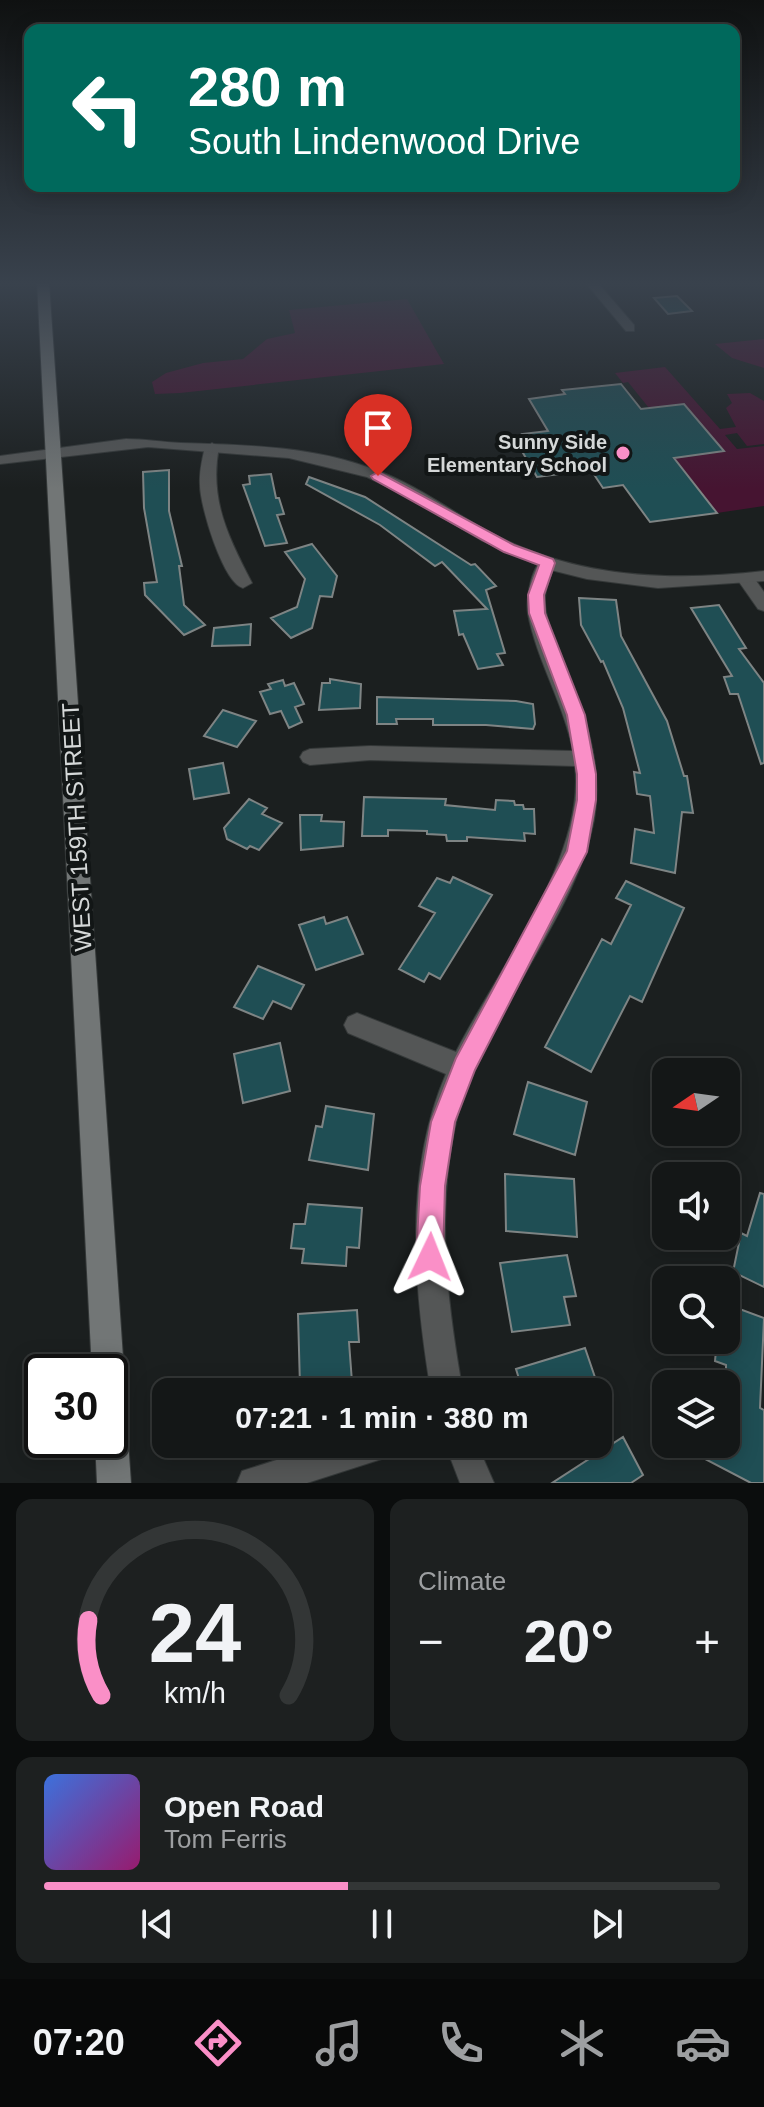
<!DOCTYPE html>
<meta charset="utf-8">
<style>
:root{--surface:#141717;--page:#1d2020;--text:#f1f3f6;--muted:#9d9fa1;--line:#333636;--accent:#fa8fc7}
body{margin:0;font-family:Arial,sans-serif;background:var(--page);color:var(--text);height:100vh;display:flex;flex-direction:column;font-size:30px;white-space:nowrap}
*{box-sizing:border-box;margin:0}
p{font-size:26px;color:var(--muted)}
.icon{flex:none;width:44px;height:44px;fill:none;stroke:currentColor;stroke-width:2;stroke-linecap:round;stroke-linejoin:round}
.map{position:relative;height:1483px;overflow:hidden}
.sheet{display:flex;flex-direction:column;gap:16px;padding:16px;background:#0b0d0d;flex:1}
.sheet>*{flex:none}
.guide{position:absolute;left:24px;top:24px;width:716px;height:168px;border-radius:16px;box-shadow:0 4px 20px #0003,0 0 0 2px var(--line);background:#00695c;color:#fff;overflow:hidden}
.needle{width:52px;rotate:257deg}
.buttons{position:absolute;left:652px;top:1058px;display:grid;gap:16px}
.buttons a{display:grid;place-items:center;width:88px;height:88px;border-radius:16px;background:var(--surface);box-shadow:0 4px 20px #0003,0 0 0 2px var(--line);font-size:40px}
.speed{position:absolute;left:24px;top:1354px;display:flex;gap:16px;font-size:40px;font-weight:700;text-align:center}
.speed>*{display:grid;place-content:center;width:104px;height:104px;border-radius:50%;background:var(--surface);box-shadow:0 4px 20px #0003,0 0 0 2px var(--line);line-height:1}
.speed .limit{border:4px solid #111;border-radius:12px;background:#fff;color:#111}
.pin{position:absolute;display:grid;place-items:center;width:68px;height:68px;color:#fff;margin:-82px -34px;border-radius:50% 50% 50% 0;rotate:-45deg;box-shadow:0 0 8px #0007}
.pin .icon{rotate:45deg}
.me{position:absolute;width:88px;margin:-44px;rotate:2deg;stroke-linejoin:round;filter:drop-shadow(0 0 6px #0008)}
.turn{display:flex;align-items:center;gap:28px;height:168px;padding:0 32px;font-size:36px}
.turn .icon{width:104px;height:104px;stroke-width:2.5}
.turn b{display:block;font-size:56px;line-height:68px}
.big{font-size:60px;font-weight:600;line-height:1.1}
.sheet .card{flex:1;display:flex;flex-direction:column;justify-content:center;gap:12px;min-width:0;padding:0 28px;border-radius:16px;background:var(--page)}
.sheet .dial{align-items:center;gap:0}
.dial svg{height:208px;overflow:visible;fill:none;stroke:var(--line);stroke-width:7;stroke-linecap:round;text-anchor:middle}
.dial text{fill:var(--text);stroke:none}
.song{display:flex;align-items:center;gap:24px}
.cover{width:96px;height:96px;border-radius:12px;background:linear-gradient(135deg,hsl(220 70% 55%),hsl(320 70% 35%))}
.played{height:8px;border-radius:4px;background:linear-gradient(90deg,var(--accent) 45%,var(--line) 45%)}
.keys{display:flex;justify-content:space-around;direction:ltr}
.heat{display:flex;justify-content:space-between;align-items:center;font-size:44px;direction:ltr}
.sheet .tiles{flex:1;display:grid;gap:16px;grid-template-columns:1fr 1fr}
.card:last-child{grid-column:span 2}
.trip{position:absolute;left:152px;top:1378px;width:460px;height:80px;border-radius:16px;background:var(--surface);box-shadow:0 4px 20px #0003,0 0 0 2px var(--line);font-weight:600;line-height:80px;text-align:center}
.dock{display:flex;height:128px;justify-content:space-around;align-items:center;background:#080909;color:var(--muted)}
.dock .icon{width:56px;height:56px}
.dock .selected{color:var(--accent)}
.dock b{font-size:36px;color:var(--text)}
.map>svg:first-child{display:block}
.green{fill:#461431}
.building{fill:#1f4e54;stroke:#7e8484;stroke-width:2}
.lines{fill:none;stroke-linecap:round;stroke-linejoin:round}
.minor-casing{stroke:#353939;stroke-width:2}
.tertiary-casing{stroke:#353939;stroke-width:2}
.secondary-casing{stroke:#353939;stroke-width:2}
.minor{fill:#545656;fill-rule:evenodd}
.tertiary{fill:#545656;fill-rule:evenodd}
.secondary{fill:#727676;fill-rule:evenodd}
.route{fill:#fa8fc7;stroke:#a25d81;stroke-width:2}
.poi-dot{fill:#fa8fc7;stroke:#121616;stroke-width:3}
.labels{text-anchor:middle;stroke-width:8;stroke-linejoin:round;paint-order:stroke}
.far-poi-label{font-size:20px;font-weight:bold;fill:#d5d8d8;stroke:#121616;text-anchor:end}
.street-label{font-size:24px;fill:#d5d8d8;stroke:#121616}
</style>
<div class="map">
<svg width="764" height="1483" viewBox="0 0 764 1483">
<rect width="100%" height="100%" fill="#1b1f1f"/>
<path class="green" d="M407,299L444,364L180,393L155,394L152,382L166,373L203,363L243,359L267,339L295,333L289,310Z
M764,339V368L732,358L715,344Z
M665,367L720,429L736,427L726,408L732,403L727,394L750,393L764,401V444L747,446L737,433L725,435L737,449L764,446V506L717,513L674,458L723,450L684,404L649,408L628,382L623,383L615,373Z"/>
<path class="building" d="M677,296L692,311L668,314L654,298Z
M621,384L641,409L684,404L724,451L674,458L717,513L650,522L623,485L603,488L591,470L537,477L516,441L525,440L522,434L548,431L529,399L565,394L562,390Z
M169,470V511L182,566H179L184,605L205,625L184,635L145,595L144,583L157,582L144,508L143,472Z
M271,474L276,498H279L284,514L277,515L287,543L265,546L243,485L250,484L249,476Z
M309,477L365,497L471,565L475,564L496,586L486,590L505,653L497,654L503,665L478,669L463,634L459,635L454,611L487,609L442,562L435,566L380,525L306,484Z
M312,544L337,576L332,597L320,596L312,628L291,638L271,618L297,607L305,579L285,552Z
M579,598L616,600L621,636L667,721L684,776H687L693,813L682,812L675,873L631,863L635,829L654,833L650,796L637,794L634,772L640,773L623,708L603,661L601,662L581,625Z
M719,605L746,648L739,649L764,683V763L761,764L738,694H730L724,677L732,676L691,608Z
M251,624L250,645L212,646L214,628Z
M330,679L361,684L360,708L319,710L322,683H330Z
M283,680L285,686L294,683L304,704L295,707L302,722L289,728L281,711L270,714L260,692L271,689L268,684Z
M377,697L516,701L533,704L535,724L533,729L486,725H433V719H396L397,724H377Z
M223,710L256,721L237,747L204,736Z
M223,763L229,793L194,799L189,769Z
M364,797L446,799L445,805L495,810L496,800L514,801L515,805H523L524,809H534L535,834L524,833L525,841L467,837V841H447L446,835L427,834V831L388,830V836H362Z
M249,799L267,808L262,814L282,823L259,850L250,846L247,849L227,839L224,828Z
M300,815H322L321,821L344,822L343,846L301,850Z
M453,877L492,895L440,979L429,973L424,982L399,969L435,913L419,906L437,878L450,883Z
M626,881L684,908L642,1002L630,996L591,1072L545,1047L602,939L611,944L631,905L616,898Z
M324,917L326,924L347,917L363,954L316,970L299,925Z
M258,966L304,985L291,1009L273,1001L263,1019L234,1007Z
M280,1043L290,1091L243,1103L234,1054Z
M528,1082L587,1102L575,1155L514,1134Z
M326,1106L374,1114L368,1170L309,1160L316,1126L322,1127Z
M505,1174L574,1179L577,1237L506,1231Z
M760,1193L764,1194V1287L733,1272L741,1233L747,1236Z
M308,1204L362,1208L359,1248L347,1247L346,1266L302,1263L304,1249L291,1248L294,1224H305Z
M567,1255L576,1296L564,1297L570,1325L512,1332L500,1263Z
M726,1304L764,1318L760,1408L764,1410V1483H751L705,1459L708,1444H726V1365L715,1361L717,1340H726Z
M357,1310L359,1342H349L352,1382L300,1386L298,1314Z
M585,1348L600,1392H523L516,1369Z
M623,1437L643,1475L631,1483H552Z"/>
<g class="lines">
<defs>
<path id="minor" d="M585,282H597L634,325V331H626Z
M212,443L219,447C209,499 228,537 252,583L243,588C223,583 200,506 200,485C199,472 202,460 205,447Z
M547,558L555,563C552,574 545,586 545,598C544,619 556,642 563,661C584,712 604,764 594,820C582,884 540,944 510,1001C492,1034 471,1069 461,1103C434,1196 446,1298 463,1392H431C414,1289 403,1173 446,1074L348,1033L344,1025L348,1017L357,1013L456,1052C496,972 586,857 575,766L370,760L310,765L303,762L300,757L303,752L310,749L370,746L573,751C564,704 537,661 528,614C526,599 531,562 547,558Z
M746,574L752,575L764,592V611L758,609L737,579Z
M326,1444H395L391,1456L307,1483H237L242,1471Z
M445,1444H477L494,1483H460Z"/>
<path id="tertiary" d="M126,439C145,439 162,442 181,443C246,445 311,446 373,469C416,484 452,512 491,533C576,578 670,582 764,571V581L658,588L587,579L547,569L481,540L401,493L367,477L289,458L148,447L0,464V456Z"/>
<path id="secondary" d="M37,282H49L124,1372L119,1383L110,1387V1372H92Z
M110,1396L121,1401L126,1412L131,1483H97L95,1440H110Z"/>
</defs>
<use href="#minor" class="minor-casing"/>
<use href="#tertiary" class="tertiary-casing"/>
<use href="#secondary" class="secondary-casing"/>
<use href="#minor" class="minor"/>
<use href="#tertiary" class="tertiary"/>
<use href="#secondary" class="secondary"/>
</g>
<linearGradient id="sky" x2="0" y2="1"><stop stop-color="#0f1111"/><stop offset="0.58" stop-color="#39424d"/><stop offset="1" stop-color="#39424d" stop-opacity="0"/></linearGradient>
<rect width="764" height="489" fill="url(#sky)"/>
<path class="route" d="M378,472L514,545L553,559L555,563L544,595L545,613L585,715L596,774V800L587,852L475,1070L455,1122L445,1186L443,1257L439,1267L430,1271L420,1267L416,1257L420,1186L431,1122L456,1058L567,851L577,800V774L567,715L529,613L528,595L539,565L504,552L373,479L371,476Z"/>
<circle class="poi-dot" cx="623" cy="453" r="8"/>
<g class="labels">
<g class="far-poi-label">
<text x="607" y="449">Sunny Side<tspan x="607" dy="23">Elementary School</tspan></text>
</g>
<g class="street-label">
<text transform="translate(77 827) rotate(-93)" y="8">WEST 159TH STREET</text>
</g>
</g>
</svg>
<div class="buttons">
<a><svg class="needle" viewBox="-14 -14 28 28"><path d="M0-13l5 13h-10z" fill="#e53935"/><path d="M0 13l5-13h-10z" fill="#9d9fa1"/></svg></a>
<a><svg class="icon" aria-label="sound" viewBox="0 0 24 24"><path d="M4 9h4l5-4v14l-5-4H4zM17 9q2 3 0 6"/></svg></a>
<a><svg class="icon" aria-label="search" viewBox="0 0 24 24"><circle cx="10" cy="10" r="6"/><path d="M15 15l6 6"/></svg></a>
<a><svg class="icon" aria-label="layers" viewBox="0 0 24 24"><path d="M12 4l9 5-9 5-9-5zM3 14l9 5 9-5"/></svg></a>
</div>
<div class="speed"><div class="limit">30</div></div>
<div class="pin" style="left:378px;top:476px;background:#d93025"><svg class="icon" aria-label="arrive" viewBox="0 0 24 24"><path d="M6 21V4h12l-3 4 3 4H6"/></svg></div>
<svg class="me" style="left:430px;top:1257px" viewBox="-20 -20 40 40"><path d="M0-17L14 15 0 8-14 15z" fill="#fa8fc7" stroke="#fff" stroke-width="4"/></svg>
<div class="trip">07:21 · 1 min · 380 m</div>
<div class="guide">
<div class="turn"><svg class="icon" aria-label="left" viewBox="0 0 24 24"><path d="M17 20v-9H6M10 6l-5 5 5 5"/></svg><div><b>280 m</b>South Lindenwood Drive</div></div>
</div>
</div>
<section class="sheet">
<div class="tiles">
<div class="card dial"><svg viewBox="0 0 100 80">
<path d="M14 69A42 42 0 1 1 86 69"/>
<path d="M14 69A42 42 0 0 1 9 40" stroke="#fa8fc7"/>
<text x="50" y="56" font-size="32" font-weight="700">24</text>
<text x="50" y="72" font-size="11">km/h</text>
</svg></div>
<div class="card"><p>Climate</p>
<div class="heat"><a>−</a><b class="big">20°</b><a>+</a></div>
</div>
<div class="card">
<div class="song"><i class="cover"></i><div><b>Open Road</b><p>Tom Ferris</p></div></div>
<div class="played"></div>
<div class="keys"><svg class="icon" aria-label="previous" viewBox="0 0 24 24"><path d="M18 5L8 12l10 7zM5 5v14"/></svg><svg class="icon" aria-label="pause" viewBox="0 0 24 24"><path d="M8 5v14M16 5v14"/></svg><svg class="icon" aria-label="next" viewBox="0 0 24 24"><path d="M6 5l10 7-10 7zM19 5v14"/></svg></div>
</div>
</div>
</section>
<nav class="dock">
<b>07:20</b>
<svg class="icon selected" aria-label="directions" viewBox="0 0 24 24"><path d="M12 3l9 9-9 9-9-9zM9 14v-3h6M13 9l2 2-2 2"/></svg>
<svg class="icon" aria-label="music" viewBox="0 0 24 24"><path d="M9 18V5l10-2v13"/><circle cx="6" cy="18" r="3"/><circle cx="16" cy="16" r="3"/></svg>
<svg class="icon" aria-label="phone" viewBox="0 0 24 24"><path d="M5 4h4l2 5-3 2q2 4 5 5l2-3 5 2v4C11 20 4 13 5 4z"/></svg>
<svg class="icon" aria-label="climate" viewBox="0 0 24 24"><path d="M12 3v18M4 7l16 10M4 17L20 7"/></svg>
<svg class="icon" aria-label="car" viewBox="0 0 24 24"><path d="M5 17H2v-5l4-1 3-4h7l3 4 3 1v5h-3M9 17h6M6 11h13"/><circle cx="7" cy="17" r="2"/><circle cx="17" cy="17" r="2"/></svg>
</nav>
